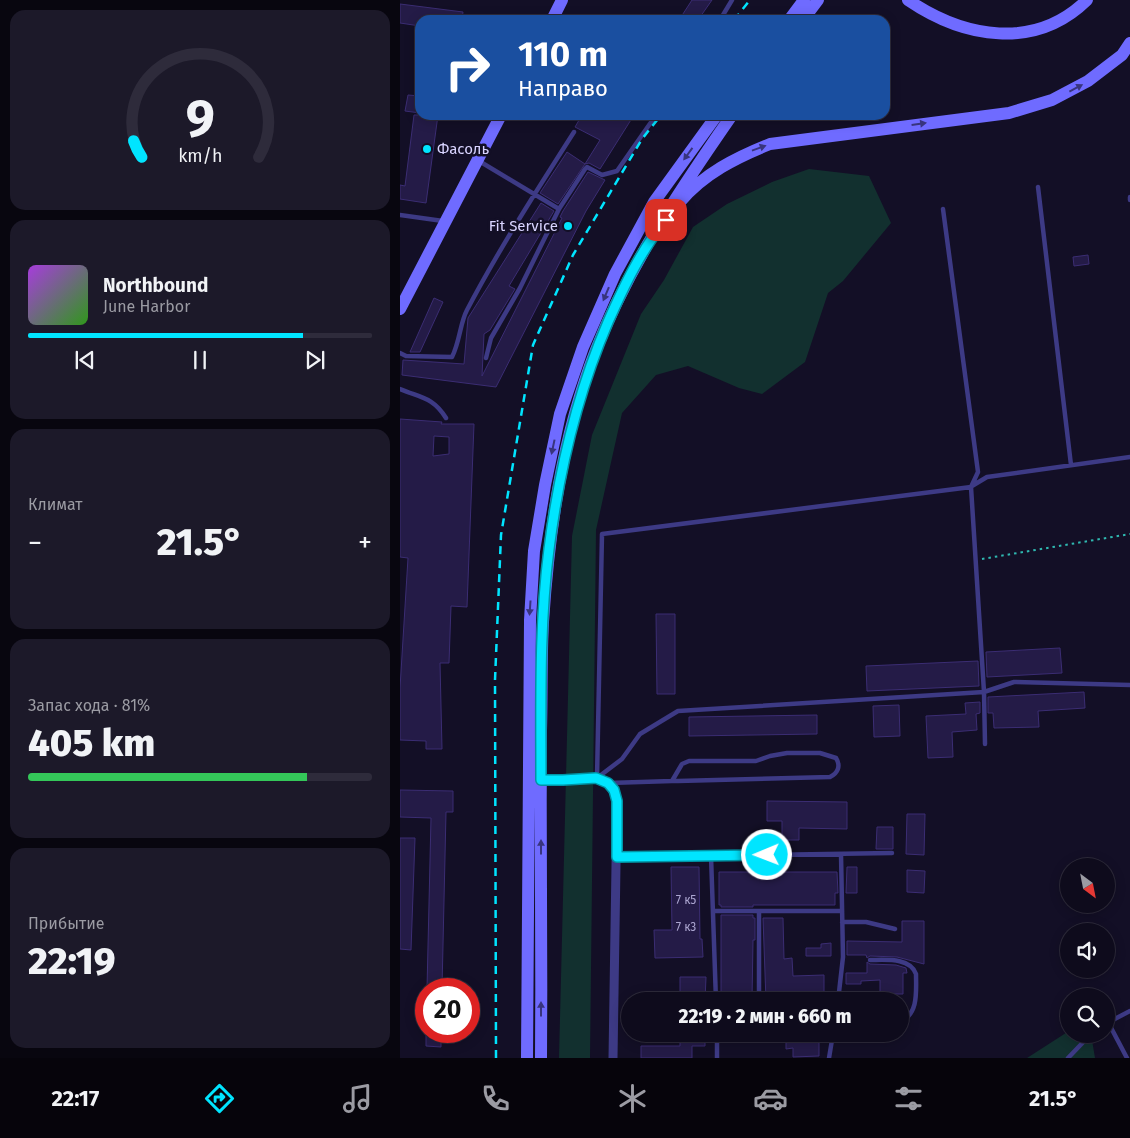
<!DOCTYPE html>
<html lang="ru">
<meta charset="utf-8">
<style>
:root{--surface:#0e0b1c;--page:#1c1929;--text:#f1f3f6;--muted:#9b9ba3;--line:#2e2b3b;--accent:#00e5ff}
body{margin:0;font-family:"Fira Sans",sans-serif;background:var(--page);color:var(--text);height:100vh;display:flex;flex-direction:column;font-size:19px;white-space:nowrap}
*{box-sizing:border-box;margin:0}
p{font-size:16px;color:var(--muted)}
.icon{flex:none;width:28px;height:28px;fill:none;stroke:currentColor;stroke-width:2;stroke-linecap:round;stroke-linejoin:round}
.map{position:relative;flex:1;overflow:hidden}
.sheet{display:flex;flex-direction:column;gap:10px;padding:10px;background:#08060f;width:400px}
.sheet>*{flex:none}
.hud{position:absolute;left:15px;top:15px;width:475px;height:105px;border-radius:15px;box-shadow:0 2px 12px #0003,0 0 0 1px var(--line);background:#1a4fa0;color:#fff;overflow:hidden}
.needle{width:32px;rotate:148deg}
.tools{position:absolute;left:660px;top:858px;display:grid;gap:10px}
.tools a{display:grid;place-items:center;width:55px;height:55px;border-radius:50%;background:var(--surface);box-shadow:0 2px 12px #0003,0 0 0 1px var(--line);font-size:25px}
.speed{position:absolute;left:15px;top:978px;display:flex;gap:10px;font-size:25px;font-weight:700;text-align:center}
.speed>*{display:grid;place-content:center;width:65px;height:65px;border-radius:50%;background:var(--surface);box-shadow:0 2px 12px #0003,0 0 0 1px var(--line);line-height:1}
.speed .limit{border:8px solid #d22;background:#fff;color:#111}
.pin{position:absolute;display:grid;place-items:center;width:42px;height:42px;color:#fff;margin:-21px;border-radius:10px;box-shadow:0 2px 8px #0006}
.me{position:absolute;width:55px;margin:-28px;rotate:269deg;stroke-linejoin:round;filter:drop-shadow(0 0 4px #0008)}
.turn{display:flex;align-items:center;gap:18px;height:105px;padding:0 20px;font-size:22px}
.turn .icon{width:65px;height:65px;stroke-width:2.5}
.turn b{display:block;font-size:35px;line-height:42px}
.big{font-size:38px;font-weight:800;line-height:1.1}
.sheet .tile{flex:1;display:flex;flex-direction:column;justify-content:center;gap:8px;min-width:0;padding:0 18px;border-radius:15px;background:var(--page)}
.sheet .dial{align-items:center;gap:0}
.dial svg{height:130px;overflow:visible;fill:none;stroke:var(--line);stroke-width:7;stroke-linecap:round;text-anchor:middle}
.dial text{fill:var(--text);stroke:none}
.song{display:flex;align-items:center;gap:15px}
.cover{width:60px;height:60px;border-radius:8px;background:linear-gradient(135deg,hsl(280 70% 55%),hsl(110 70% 35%))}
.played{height:5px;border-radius:2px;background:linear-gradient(90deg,var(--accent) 80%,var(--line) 80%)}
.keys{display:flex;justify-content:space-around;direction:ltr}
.heat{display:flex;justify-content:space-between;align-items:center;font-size:28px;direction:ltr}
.charge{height:8px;border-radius:4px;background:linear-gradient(90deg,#34c759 81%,var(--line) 0)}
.trip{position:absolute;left:221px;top:992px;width:288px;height:50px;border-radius:25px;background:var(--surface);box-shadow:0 2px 12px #0003,0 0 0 1px var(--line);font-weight:800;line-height:50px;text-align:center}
.tabs{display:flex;height:80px;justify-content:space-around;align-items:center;background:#06040b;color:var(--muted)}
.tabs .icon{width:35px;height:35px}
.tabs .on{color:var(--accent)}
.tabs b{font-size:22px;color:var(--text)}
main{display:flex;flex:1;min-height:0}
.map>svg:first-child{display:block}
.green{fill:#12302f}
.building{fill:#241b47;stroke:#3b2d73;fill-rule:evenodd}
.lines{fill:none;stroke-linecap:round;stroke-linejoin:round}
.path{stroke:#2fb8b0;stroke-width:2;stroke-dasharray:2.5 4;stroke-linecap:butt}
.lane{stroke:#3d3a85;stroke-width:4.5}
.street{stroke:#3d3a85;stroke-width:9}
.secondary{stroke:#6f6bff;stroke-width:12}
.rail{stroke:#00e5ff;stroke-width:2.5;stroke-dasharray:8 6;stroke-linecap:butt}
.oneway{fill:#38347d}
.route-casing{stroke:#0095a6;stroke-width:12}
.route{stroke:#00e5ff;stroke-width:9}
.poi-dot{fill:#00e5ff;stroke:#130f26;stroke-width:2}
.labels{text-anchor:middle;stroke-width:5;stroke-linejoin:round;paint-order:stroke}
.number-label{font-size:12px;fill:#aca6d1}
.poi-label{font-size:15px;fill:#d9d4ff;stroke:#130f26;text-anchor:start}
</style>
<main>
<section class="sheet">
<div class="tile dial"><svg viewBox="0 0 100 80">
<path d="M14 69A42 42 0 1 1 86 69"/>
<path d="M14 69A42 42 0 0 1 9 59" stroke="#00e5ff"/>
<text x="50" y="56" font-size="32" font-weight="700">9</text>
<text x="50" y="72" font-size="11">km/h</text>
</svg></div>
<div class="tile">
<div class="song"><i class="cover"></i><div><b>Northbound</b><p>June Harbor</p></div></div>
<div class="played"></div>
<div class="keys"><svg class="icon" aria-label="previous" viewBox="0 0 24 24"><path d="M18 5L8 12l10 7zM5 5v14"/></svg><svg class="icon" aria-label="pause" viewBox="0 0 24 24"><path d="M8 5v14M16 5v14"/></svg><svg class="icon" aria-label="next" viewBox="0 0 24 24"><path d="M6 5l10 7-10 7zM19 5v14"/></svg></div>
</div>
<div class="tile"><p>Климат</p>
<div class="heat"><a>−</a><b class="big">21.5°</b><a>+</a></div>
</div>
<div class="tile"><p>Запас хода · 81%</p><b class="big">405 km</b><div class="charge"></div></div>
<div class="tile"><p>Прибытие</p><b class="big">22:19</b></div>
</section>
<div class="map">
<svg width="730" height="1058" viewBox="0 0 730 1058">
<rect width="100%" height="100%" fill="#130f26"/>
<path class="green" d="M409,169L469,176L491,223L443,281L428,293L405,362L362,394L339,388L288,366L256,375L222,413L196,530L190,1058H159L172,536L192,435L241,314L264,280L293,227L327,204L372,182Z
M669,1031V1034H691L695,1058H627Z"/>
<path class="building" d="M292,0H312L298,20H279Z
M0,4L63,12L62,20H20V26L0,23Z
M8,95L20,96V113L5,111Z
M14,115H38L26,203L0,199V185L5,186Z
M182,115H234L200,169L189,163L185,164L200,140L175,127Z
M167,152L185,164L158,204L140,193Z
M188,172L205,180L186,211L96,387L2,375L3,360L64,364L68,318L141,203L154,211L109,286L115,289L90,330L84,334L82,376L162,218L160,217L163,211Z
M688,255L689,264L674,266L673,257Z
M34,298L43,302L20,352H10Z
M0,419L42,422L41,424H74L67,607L51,606L49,663H40L42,749H26V741L0,740V688L8,558L0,557ZM34,436L49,437V454L33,456Z
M256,614H275V694H257Z
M660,648L662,673L587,677L586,652Z
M578,661L579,686L467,691L466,666Z
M684,692L685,708L638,711L639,727L594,728L593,713H588V697Z
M580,702V713L576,714L577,730L552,732L553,757L528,758L526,716L566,714L565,703Z
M499,705L500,736L474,737L473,706Z
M417,715V734L289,736V717Z
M0,790L53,791V812H46L42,989H27L31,818L0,817Z
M367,801L447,802V829L399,828V840H382V821H367Z
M507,814H525L524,855L506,854Z
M477,827H493V849H476Z
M0,838H15L11,950L0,949Z
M271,867H299L300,939H302L303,957L255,958L254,930H272Z
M447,867H457V893H446Z
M507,870L525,871L524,893L507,892Z
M319,872H437L438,893H435V905H353V907H321V905H319Z
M321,915H353V918H355V940H353L352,1000H321Z
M363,918H383L384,959L392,958L393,976L424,975V999H418V1001H366Z
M502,921H524V964L497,957L470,956L467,958L466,955H447V941L502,942Z
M431,943V956H406V948H421V944Z
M467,962L470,964L496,965L506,968L507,973H503V994H480V980L461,981V984H446V973H467Z
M280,977H306L305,1001H280Z
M26,1031H41V1047L26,1046Z
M280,1034H305V1046H292V1058H241V1046H280Z
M386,1034H419V1056L393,1057V1048L386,1049Z"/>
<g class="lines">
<path class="path" d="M582,559L730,534"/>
<path class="lane" d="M320,20L332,0
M79,161L159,209
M638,187L671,465
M730,197V200
M543,209L578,472L571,487
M0,215L43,221
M0,353L6,356L52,357C60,341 60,323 67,310C99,249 137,190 174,132
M86,358L91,338L120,288L159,209L185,169L187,167L202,175L217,171L256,115
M0,389C21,398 33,397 46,418
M572,486L587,477L730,457
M197,778L202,534L571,487L584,692L585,744
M197,778L222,759L240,734L278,711L584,692L614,682L730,685
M209,783L272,781H278L430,777C438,773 441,766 436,758L420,753H387L370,756L356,761H289L282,764L272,781
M311,856L316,1001
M217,857L492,853
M313,911H442
M442,922H466L495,929
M470,960C485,960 510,957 516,974C516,991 519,1014 500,1022
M359,1001V911
M438,1001L443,957L441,854
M708,1022L727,1058
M707,1023L730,1011
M317,1034V1058
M429,1058L433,1034
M668,1058L691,1034"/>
<path class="street" d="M141,780C149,780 157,781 165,780C190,779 208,771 217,801L213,1058"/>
<path class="secondary" d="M508,0C564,38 635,51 687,0
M152,20L162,0
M389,20L404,0
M403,20L418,0
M280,202C303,174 337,157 370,144L609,113L652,100L688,81L722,55L730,43
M0,309L101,115
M127,1058L130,620L134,551L145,485L160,414L183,347L215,274L254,202L317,115
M141,1058C142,949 140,840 141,731C142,695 141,658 143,622C149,530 162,437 196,350C229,265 280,190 332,115"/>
<path class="rail" d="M334,20L350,0
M96,1058L95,680L101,535L133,345L173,255L242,139L261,115"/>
</g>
<defs><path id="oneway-solid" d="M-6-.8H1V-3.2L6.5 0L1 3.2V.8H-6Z" transform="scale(1.25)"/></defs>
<g class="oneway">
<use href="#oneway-solid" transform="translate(676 88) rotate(-28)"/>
<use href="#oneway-solid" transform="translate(519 124) rotate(-8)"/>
<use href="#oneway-solid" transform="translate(359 148) rotate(-20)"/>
<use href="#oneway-solid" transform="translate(288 154) rotate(126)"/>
<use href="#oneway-solid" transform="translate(206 294) rotate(113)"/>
<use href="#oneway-solid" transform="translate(153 447) rotate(102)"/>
<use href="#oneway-solid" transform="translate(130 608) rotate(94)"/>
<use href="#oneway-solid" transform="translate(141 847) rotate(-90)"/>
<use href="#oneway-solid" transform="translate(141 1009) rotate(-90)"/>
</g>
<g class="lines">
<defs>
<path id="route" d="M266,220C241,250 224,286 208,322C177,394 159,471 149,549C139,625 141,703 141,780H163L196,778L208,783L214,790L217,801V857L367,855"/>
</defs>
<use href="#route" class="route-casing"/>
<use href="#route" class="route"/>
</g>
<g class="poi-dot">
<circle cx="27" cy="149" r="5"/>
<circle cx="168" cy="226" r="5"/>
</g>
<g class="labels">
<g class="number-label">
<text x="286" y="904">7 к5</text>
<text x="286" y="931">7 к3</text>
</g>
<g class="poi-label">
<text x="37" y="154">Фасоль</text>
<text x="158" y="231" text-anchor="end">Fit Service</text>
</g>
</g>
</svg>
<div class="tools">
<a><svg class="needle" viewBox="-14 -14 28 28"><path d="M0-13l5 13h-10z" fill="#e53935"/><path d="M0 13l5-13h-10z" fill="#9b9ba3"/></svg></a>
<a><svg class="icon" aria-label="sound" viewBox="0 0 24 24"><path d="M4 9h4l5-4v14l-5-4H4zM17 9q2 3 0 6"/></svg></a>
<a><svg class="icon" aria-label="search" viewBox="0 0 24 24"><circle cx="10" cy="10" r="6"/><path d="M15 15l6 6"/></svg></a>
</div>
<div class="speed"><div class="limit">20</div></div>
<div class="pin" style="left:266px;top:220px;background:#d93025"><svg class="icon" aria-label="arrive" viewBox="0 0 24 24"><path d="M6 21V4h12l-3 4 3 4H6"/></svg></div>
<svg class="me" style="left:367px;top:855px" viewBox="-20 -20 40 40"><circle r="17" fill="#00e5ff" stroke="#fff" stroke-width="3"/><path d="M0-11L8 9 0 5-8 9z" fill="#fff"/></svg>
<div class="trip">22:19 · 2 мин · 660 m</div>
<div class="hud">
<div class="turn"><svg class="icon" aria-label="right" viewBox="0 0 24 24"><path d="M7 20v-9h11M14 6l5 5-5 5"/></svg><div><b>110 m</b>Направо</div></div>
</div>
</div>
</main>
<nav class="tabs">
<b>22:17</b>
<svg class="icon on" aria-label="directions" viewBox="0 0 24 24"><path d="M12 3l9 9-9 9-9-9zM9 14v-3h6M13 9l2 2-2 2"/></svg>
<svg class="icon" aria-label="music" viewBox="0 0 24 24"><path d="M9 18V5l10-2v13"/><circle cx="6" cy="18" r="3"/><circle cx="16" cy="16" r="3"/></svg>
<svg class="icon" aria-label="phone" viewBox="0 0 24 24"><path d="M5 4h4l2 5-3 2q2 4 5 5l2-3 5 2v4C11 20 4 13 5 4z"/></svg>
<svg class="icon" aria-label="climate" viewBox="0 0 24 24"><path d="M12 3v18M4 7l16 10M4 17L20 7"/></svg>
<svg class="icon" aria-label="car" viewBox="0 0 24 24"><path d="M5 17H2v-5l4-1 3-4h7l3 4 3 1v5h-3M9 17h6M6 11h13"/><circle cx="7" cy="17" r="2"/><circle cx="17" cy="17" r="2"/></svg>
<svg class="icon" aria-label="filters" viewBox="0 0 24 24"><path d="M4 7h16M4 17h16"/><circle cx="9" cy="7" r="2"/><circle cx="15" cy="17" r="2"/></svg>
<b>21.5°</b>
</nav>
